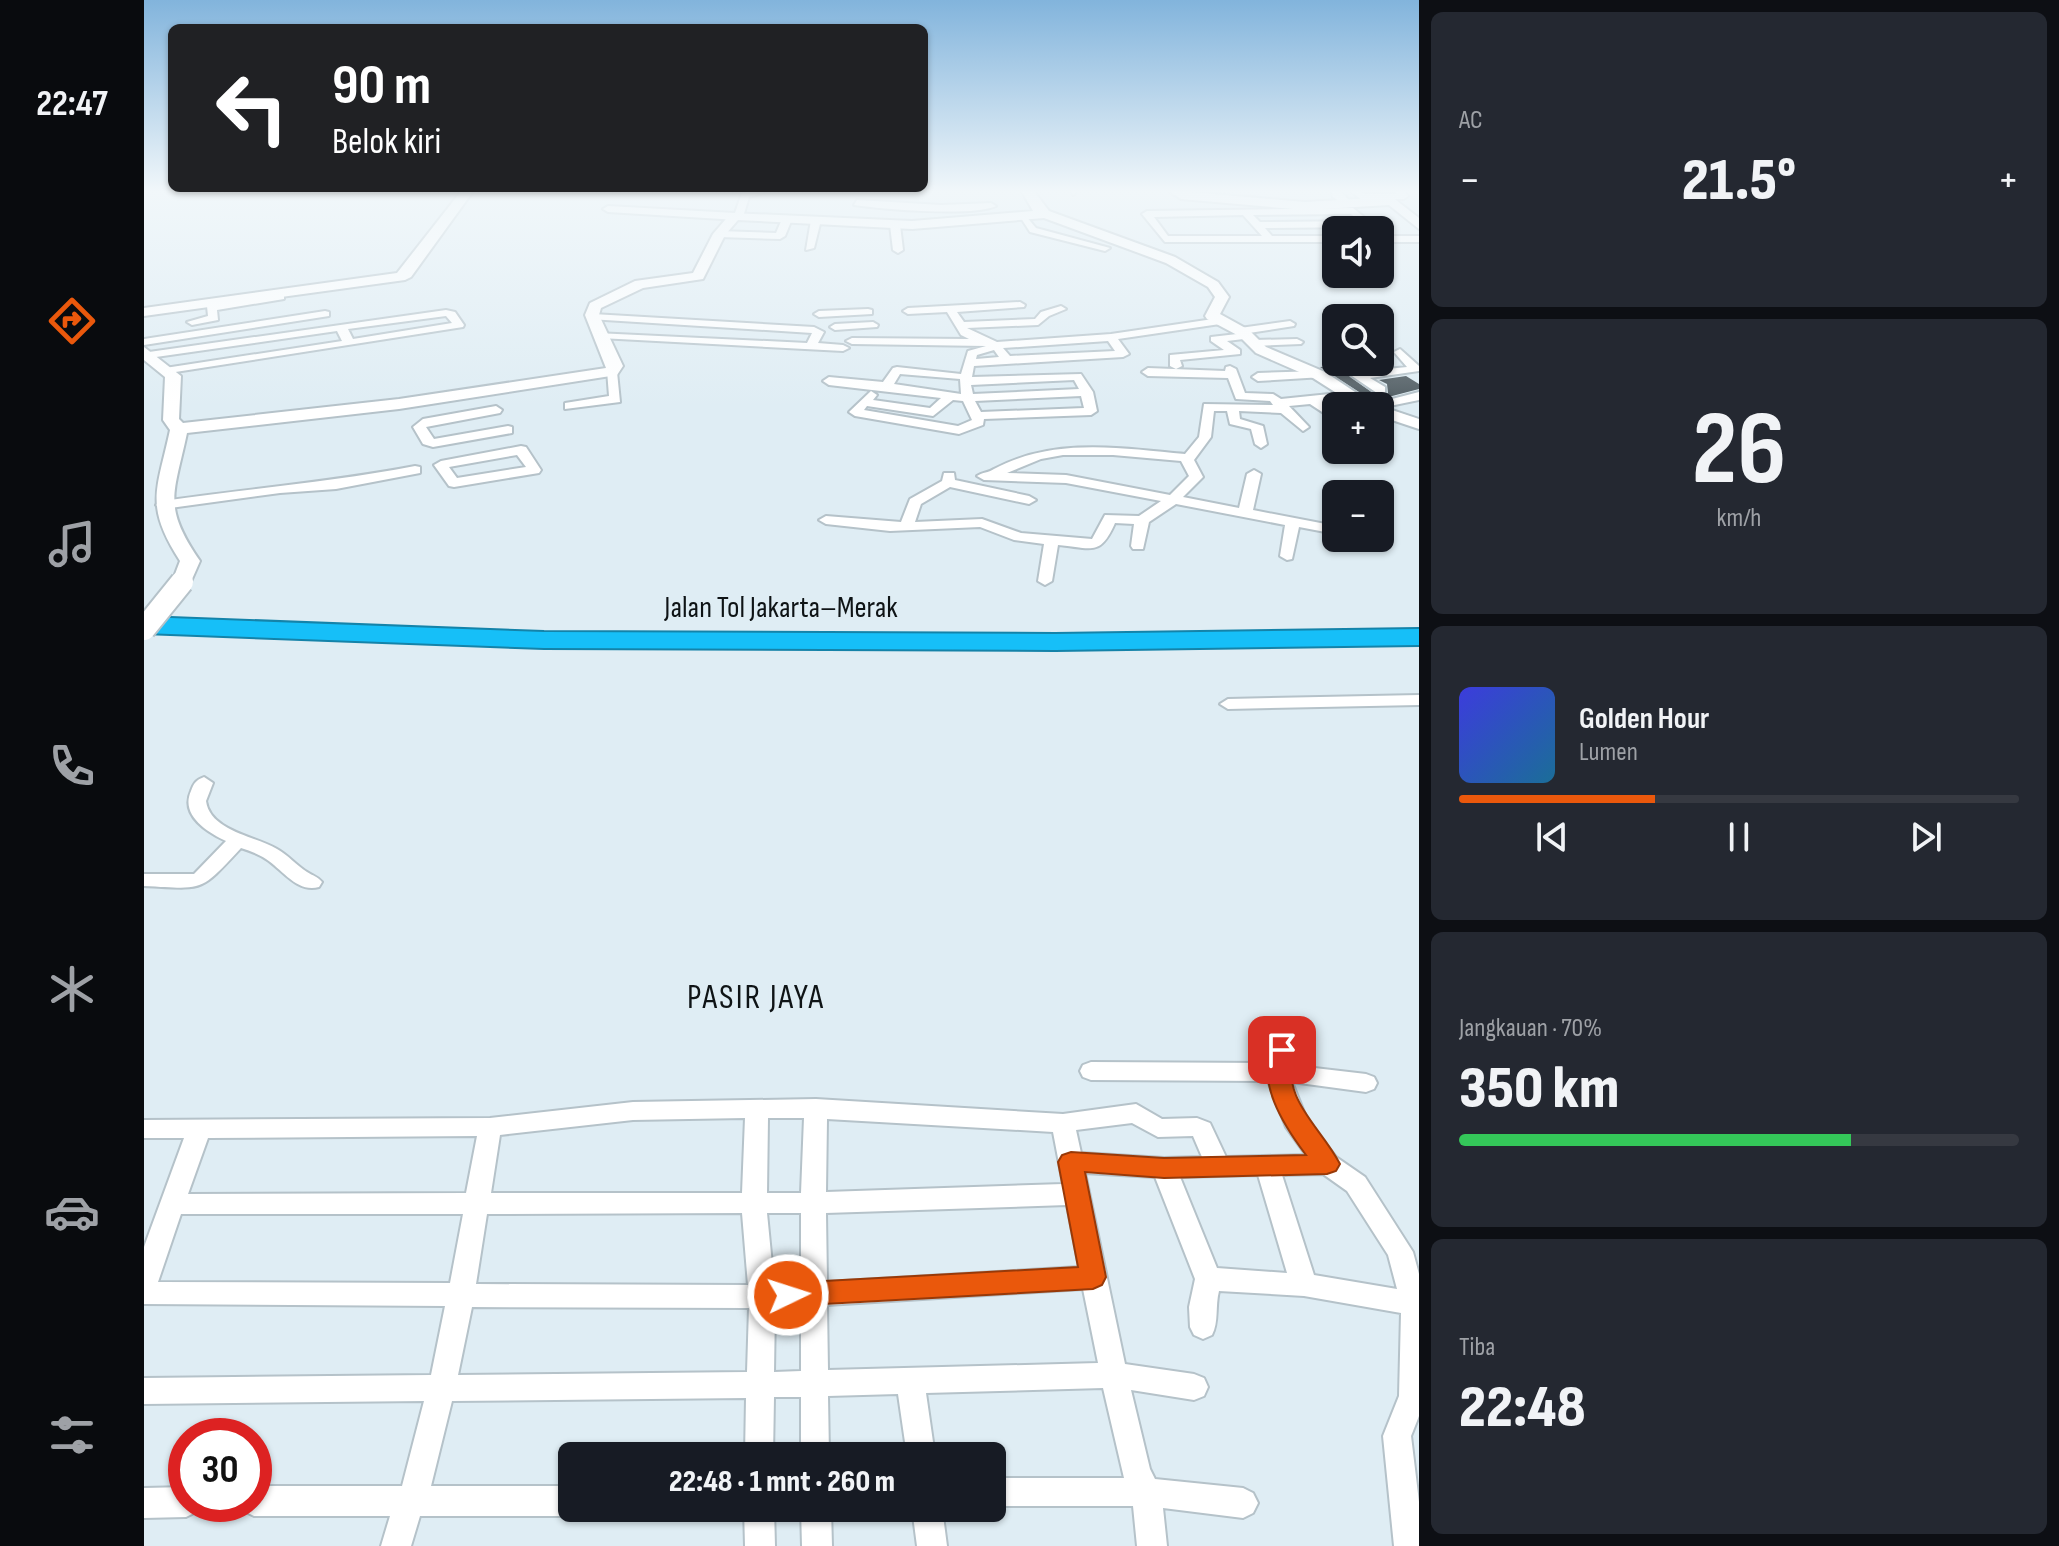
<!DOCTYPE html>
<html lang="id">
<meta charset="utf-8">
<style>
:root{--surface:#171b24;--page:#242831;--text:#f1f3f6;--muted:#9ea1a6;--line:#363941;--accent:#ea580c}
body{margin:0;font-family:"Sofia Sans Condensed",sans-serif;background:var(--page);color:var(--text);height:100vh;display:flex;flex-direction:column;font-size:30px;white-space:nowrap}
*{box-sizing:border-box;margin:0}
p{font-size:26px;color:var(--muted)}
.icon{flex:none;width:44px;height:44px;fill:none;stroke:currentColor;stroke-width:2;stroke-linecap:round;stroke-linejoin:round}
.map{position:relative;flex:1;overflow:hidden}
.drawer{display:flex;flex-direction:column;gap:12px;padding:12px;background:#0d0f14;width:640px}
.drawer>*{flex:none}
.hud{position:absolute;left:24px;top:24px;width:760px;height:168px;border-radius:12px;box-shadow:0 2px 6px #0004;background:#202124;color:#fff;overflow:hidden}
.controls{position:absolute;left:1178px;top:216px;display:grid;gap:16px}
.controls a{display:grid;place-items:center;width:72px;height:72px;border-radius:12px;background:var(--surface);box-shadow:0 2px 6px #0004;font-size:40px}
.speed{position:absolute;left:24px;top:1418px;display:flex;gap:16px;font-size:40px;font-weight:700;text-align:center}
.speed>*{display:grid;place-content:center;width:104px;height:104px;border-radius:50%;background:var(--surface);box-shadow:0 2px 6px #0004;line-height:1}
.speed .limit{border:12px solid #d22;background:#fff;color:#111}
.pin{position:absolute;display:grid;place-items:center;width:68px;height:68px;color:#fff;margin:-34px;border-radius:16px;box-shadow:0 4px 12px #0006}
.me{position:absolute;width:88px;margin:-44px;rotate:86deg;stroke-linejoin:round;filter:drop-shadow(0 0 6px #0008)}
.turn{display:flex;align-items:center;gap:28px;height:168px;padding:0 32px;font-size:36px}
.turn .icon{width:104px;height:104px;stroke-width:2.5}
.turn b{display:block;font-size:56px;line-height:68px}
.big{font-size:60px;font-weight:800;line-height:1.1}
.drawer .widget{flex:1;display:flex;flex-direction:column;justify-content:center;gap:12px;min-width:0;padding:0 28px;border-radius:12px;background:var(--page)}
.drawer .dial{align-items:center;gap:0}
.dial b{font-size:104px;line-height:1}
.song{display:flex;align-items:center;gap:24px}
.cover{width:96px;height:96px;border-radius:12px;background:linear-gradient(135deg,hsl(240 70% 55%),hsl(200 70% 35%))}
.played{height:8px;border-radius:4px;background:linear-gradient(90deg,var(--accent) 35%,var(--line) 35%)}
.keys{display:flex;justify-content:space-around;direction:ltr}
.heat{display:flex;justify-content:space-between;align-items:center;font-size:44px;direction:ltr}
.charge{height:12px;border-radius:6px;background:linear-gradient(90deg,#34c759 70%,var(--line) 0)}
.trip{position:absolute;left:414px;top:1442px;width:448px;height:80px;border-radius:12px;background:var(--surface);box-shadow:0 2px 6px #0004;font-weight:800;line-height:80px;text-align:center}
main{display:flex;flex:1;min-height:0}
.tab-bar{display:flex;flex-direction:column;width:144px;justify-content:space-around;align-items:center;background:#090b0e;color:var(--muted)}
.tab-bar .icon{width:56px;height:56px}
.tab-bar .active{color:var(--accent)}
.tab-bar b{font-size:36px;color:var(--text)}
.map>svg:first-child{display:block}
.building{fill:#505c62}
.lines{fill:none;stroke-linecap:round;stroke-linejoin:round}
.street-casing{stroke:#b5c2c9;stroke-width:4}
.secondary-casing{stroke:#b5c2c9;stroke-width:4}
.highway-casing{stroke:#1483a9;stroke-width:4}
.street{fill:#fff;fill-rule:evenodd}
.secondary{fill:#fff;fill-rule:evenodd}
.highway{fill:#16bff8;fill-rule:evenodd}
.secondary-bridge-casing{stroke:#b5c2c9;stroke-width:26;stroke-linecap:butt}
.secondary-bridge{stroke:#fff;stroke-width:22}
.route{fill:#ea580c;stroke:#983908;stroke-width:2}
.labels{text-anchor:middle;stroke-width:8;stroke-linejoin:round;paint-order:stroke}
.street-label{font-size:30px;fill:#0f1416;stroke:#dfedf4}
.quarter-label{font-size:34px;letter-spacing:2px;fill:#0f1416;stroke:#dfedf4}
</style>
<main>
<nav class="tab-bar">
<b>22:47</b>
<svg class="icon active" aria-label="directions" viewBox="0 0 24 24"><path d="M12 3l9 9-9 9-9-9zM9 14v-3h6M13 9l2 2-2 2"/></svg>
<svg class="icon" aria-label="music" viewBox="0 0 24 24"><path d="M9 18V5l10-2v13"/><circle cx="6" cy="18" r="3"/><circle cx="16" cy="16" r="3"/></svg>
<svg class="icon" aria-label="phone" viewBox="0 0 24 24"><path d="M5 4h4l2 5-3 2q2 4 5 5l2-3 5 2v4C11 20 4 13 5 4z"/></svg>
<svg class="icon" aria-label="climate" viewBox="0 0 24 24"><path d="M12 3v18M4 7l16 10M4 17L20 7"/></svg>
<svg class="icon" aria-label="car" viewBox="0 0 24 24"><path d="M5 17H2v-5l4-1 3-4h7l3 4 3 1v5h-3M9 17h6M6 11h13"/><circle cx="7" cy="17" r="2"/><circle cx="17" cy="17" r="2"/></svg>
<svg class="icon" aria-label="filters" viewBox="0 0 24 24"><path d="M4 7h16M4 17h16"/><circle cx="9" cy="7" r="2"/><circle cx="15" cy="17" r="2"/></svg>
</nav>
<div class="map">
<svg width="1275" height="1546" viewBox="0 0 1275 1546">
<rect width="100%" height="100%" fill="#dfedf4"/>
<path class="building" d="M1239,363L1244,366L1214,369L1205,376L1233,396L1244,393L1243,384L1235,380L1262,376L1275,384V389L1229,401L1176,367Z"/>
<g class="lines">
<defs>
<path id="street" d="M611,190H619V193L605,197L599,217L594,220L464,212L459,209L464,206L591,213L598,193Z
M926,190H934L929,195Z
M1187,190H1195L1208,203L1200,205L1189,197Z
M1205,190H1215L1220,194H1253L1250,190H1259L1264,196L1260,199L1218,200Z
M713,200L797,205L847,203L852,206C830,217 737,209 710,205Z
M1209,208L1236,230H1225L1222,227L1121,228L1128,236H1192V242H1021L998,214L1003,211ZM1207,214L1215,221L1116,222L1109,215ZM1099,215L1118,236H1024L1010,217Z
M875,215H881L892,228L966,248L961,251L886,232Z
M643,216L648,219L641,236L636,239L575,237L570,234L575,231L632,233L638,219Z
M672,217L677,220L670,248L662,250L667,220Z
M751,222L756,225L759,250L754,253L749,250L746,225Z
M1236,236H1275V242H1236Z
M136,294L140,295V299L73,310L74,320L48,325L43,322L64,316L63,306Z
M876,302L881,305L880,307L813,312L820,322L891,319L897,312L917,306L922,309L905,316L894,325L823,328L853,342L967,334L1076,318L1081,321L1076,324L974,339L985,354L979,357L830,366L828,377L937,374L949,392L953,411L947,415L840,419L839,425L815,434L711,416L705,412L727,391L733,395L729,400L786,408L797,398L685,385L679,381L685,377L739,382L749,368L753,367L817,374L824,351L842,346L708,344L702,341L708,338L825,339L817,335L803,312L764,314L759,311L764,308ZM964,341L971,351L866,356L859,348ZM850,350L855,357L832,359L833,355ZM756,374L816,379L817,394L750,384ZM930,380L935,389L829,394L827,385ZM937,396L940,408L837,412L831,401ZM809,400L819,401L828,420L814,426L720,410L723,406L789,416Z
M724,309L728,310V314L675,317L670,314L675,311Z
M302,310L311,312L320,325L319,327L25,373L19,370L21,368L198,341L193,331L5,358L0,356L5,352ZM302,316L308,323L209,339L204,329Z
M181,311L185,312V316L0,345V339Z
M449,314L670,327L680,332L674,343L699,345L705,348L699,351L456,338L452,337V333L663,343L668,333L445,319L444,317Z
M1146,321L1151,324L1150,326L1105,333L1110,336L1108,338L1083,341L1096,350V354L1036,360L1038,366L1032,369L1026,366V355L1080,350L1067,341V337L1093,334L1090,331L1096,328Z
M729,322L734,325L733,327L691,330L686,327L691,324Z
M1153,339L1159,342L1157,344L1110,346L1104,343L1110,340Z
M1256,349L1275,366V371L1226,378L1241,387V393H1233L1208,376L1214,372L1263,367L1250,352Z
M1086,366L1092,369L1101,393L1129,394L1137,399L1205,392L1211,396L1205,400L1180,402L1192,411V421L1166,404L1145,406L1165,427L1159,431L1137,413L1095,411L1096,419L1119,426L1123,444L1117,448L1111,444L1107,429L1086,424L1083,411H1070L1067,437L1050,460L1059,477L1039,497L1095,508L1103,474L1110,470L1117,474L1109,510L1192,526V534L1155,527L1148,559L1143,560L1136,556L1141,525L1032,504L1005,522L999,549H989L987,546L990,524L971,523C956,557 948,548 914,545L908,581L901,585L894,581L900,544L870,540L836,527L746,531L682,524L675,520L682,516L757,522L766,499L798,481L800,473H810L811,480L885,496L892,500L885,504L806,487L777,504L771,522L838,519L877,533L948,539L961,515L995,516L1017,501L922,483L840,480L833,476C839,472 844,473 850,469C910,437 976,448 1041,454L1055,437L1060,404L1129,405L1126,401L1092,399L1084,378L1004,376L998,372L1004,368L1081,371L1082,367ZM919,455H969L1037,461L1045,476L1026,495L922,475L863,473L897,459Z
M463,370L473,372L476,402L421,409V403L465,396Z
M1175,371L1179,373V377L1114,381L1108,377L1114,373Z
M1275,392V400L1236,408L1221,406Z
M352,406L358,410L356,413L282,427L290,439L364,426L368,427V433L289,447L279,444L269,427L279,419Z
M377,446L382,447L397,470L395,473L310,487L305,486L290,465L297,461ZM373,455L382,467L313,478L305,467Z
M271,466L276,467V473L192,489L136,493L19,509L12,505L19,501C103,489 188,482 271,466Z
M1236,537L1244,539V545H1234L1218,538Z
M1275,695V705L1084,709L1076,704L1084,699Z
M60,777L69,783L62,801C66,831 111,836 133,849C144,855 152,865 163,872C169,876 173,876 178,882L175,887C153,893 139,870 122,859C115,854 106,851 97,848C55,893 61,889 0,886V874H50L82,841C63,832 36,815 47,791C50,783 52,780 60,777Z
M1143,1020L1151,1022L1154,1028L1145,1065L1222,1074L1230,1077L1233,1083L1230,1089L1222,1092L1148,1082L1164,1122L1192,1157L1221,1177L1269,1252L1275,1274V1416L1267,1436L1275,1502V1546H1250L1239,1436L1255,1396L1257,1313L1160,1296L1075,1291C1071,1306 1075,1322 1068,1335L1059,1339L1050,1335L1046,1327L1045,1307L1051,1279L1011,1177L941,1173L981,1364L1050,1374L1060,1378L1064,1387L1060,1396L1050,1400L987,1390L1006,1469L1011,1479L1099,1488L1109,1493L1114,1503L1109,1513L1099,1518L1019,1508L1023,1546H993L989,1506H848V1478H980L959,1388L782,1393L791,1456H763L754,1394L684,1396L685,1456H657V1397H630L629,1456H601L602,1398L308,1401L287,1486H428V1508H440L428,1516H276L267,1546H237L246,1516H110L100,1511L97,1504H110V1486H258L280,1401L0,1404V1378L287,1375L301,1306L0,1304V1247L40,1138H0V1120L346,1118L489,1102L672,1099L919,1114L992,1104L1018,1119L1053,1118L1066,1123L1082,1157L1162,1155L1142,1127L1124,1081L947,1080L939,1077L936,1071L939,1065L947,1062L1123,1063L1135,1022ZM601,1118L598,1193H347L356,1135L489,1120ZM624,1118H660L657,1193H623ZM683,1119L909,1132L919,1184L682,1192ZM988,1123L1014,1137L1049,1136L1058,1157L1020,1158L937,1153L932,1130ZM333,1136L322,1193L44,1194L64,1138ZM1179,1174L1203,1191L1244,1255L1253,1289L1170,1275L1138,1175ZM1114,1175L1143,1273L1073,1268L1036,1177ZM923,1205L935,1267L683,1282L682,1213ZM598,1213L604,1285L332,1284L343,1214ZM623,1213H657V1283L630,1285ZM37,1214H319L306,1283L14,1282ZM939,1289L954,1363L684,1370L683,1305ZM657,1306V1371L630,1372L631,1308ZM328,1307L605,1308L603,1372L314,1375Z
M42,1487V1504H56L52,1512L42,1517L0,1518V1488Z
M600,1508H630L631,1546H601Z
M657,1508H687L688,1546H658Z
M768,1508H798L803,1546H773Z"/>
<path id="secondary" d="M318,190H330L267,277L261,280L0,316V308L253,273Z
M877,190H889L905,211L1031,257L1074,282L1085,297L1076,314L1105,330L1122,347L1181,372L1232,406H1213L1169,378L1112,353L1095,336L1063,319L1061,316L1071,297L1064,287L1022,263L900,218L768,229L594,220L581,235L559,279L499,288L457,308L455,315L479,366L473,375L255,409L43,433C30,495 18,506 56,561L45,586H31L28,582L36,561C0,505 13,491 26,430L19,420L21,377L0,360V347L37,376L35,419L39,423L255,399L462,368L441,315L446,303L491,281L549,273L569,234L587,213L768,221L889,211Z
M1023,190L1161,202L1248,197L1275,218V229L1245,205L1161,210L1037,199Z
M1236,406L1275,419V429L1236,416Z"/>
<path id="highway" d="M0,617L400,632L911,634L1275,629V645L911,650L400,648L0,633Z"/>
</defs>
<use href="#street" class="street-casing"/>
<use href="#secondary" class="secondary-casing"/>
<use href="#highway" class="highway-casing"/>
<use href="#street" class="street"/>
<use href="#secondary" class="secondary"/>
<use href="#highway" class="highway"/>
<defs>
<path id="secondary-bridge" d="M0,629L38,582"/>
</defs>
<use href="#secondary-bridge" class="secondary-bridge-casing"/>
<use href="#secondary-bridge" class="secondary-bridge"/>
</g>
<linearGradient id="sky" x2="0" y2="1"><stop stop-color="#82b4dc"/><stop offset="0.47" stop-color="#f1f7fa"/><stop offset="1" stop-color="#f1f7fa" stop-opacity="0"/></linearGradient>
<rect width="1275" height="407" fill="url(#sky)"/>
<path class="route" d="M1138,1041L1146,1044L1149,1050C1137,1101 1175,1124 1196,1164L1192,1171L1183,1174L1020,1178L941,1172L962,1277L958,1285L949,1289L644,1306L634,1303L631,1295L634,1287L644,1283L934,1267L914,1162L918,1155L927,1152L1020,1158L1162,1155C1140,1126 1110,1080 1130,1044Z"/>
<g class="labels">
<g class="street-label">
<text x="637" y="617">Jalan Tol Jakarta–Merak</text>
</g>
<g class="quarter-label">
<text x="612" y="1008">PASIR JAYA</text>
</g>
</g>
</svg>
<div class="controls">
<a><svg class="icon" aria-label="sound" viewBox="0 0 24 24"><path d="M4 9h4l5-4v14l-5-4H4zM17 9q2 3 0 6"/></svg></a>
<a><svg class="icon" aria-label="search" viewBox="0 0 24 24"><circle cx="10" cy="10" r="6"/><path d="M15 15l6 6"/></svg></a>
<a>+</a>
<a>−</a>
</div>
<div class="speed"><div class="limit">30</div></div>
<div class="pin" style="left:1138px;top:1050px;background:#d93025"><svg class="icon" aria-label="arrive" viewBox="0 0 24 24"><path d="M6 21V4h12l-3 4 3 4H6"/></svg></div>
<svg class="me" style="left:644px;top:1295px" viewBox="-20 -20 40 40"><circle r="17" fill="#ea580c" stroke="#fff" stroke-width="3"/><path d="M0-11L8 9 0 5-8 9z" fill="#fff"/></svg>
<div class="trip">22:48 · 1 mnt · 260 m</div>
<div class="hud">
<div class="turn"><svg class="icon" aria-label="left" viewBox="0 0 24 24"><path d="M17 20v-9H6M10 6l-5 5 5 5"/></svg><div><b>90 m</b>Belok kiri</div></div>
</div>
</div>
<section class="drawer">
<div class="widget"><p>AC</p>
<div class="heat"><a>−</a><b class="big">21.5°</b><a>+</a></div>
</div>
<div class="widget dial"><b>26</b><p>km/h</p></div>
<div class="widget">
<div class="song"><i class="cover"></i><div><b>Golden Hour</b><p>Lumen</p></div></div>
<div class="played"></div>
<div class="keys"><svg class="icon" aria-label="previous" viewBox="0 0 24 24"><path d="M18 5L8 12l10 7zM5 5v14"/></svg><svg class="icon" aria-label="pause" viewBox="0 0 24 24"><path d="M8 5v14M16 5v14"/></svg><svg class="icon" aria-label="next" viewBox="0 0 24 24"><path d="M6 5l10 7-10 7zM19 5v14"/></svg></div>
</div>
<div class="widget"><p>Jangkauan · 70%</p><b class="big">350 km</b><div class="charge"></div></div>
<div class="widget"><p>Tiba</p><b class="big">22:48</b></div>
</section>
</main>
